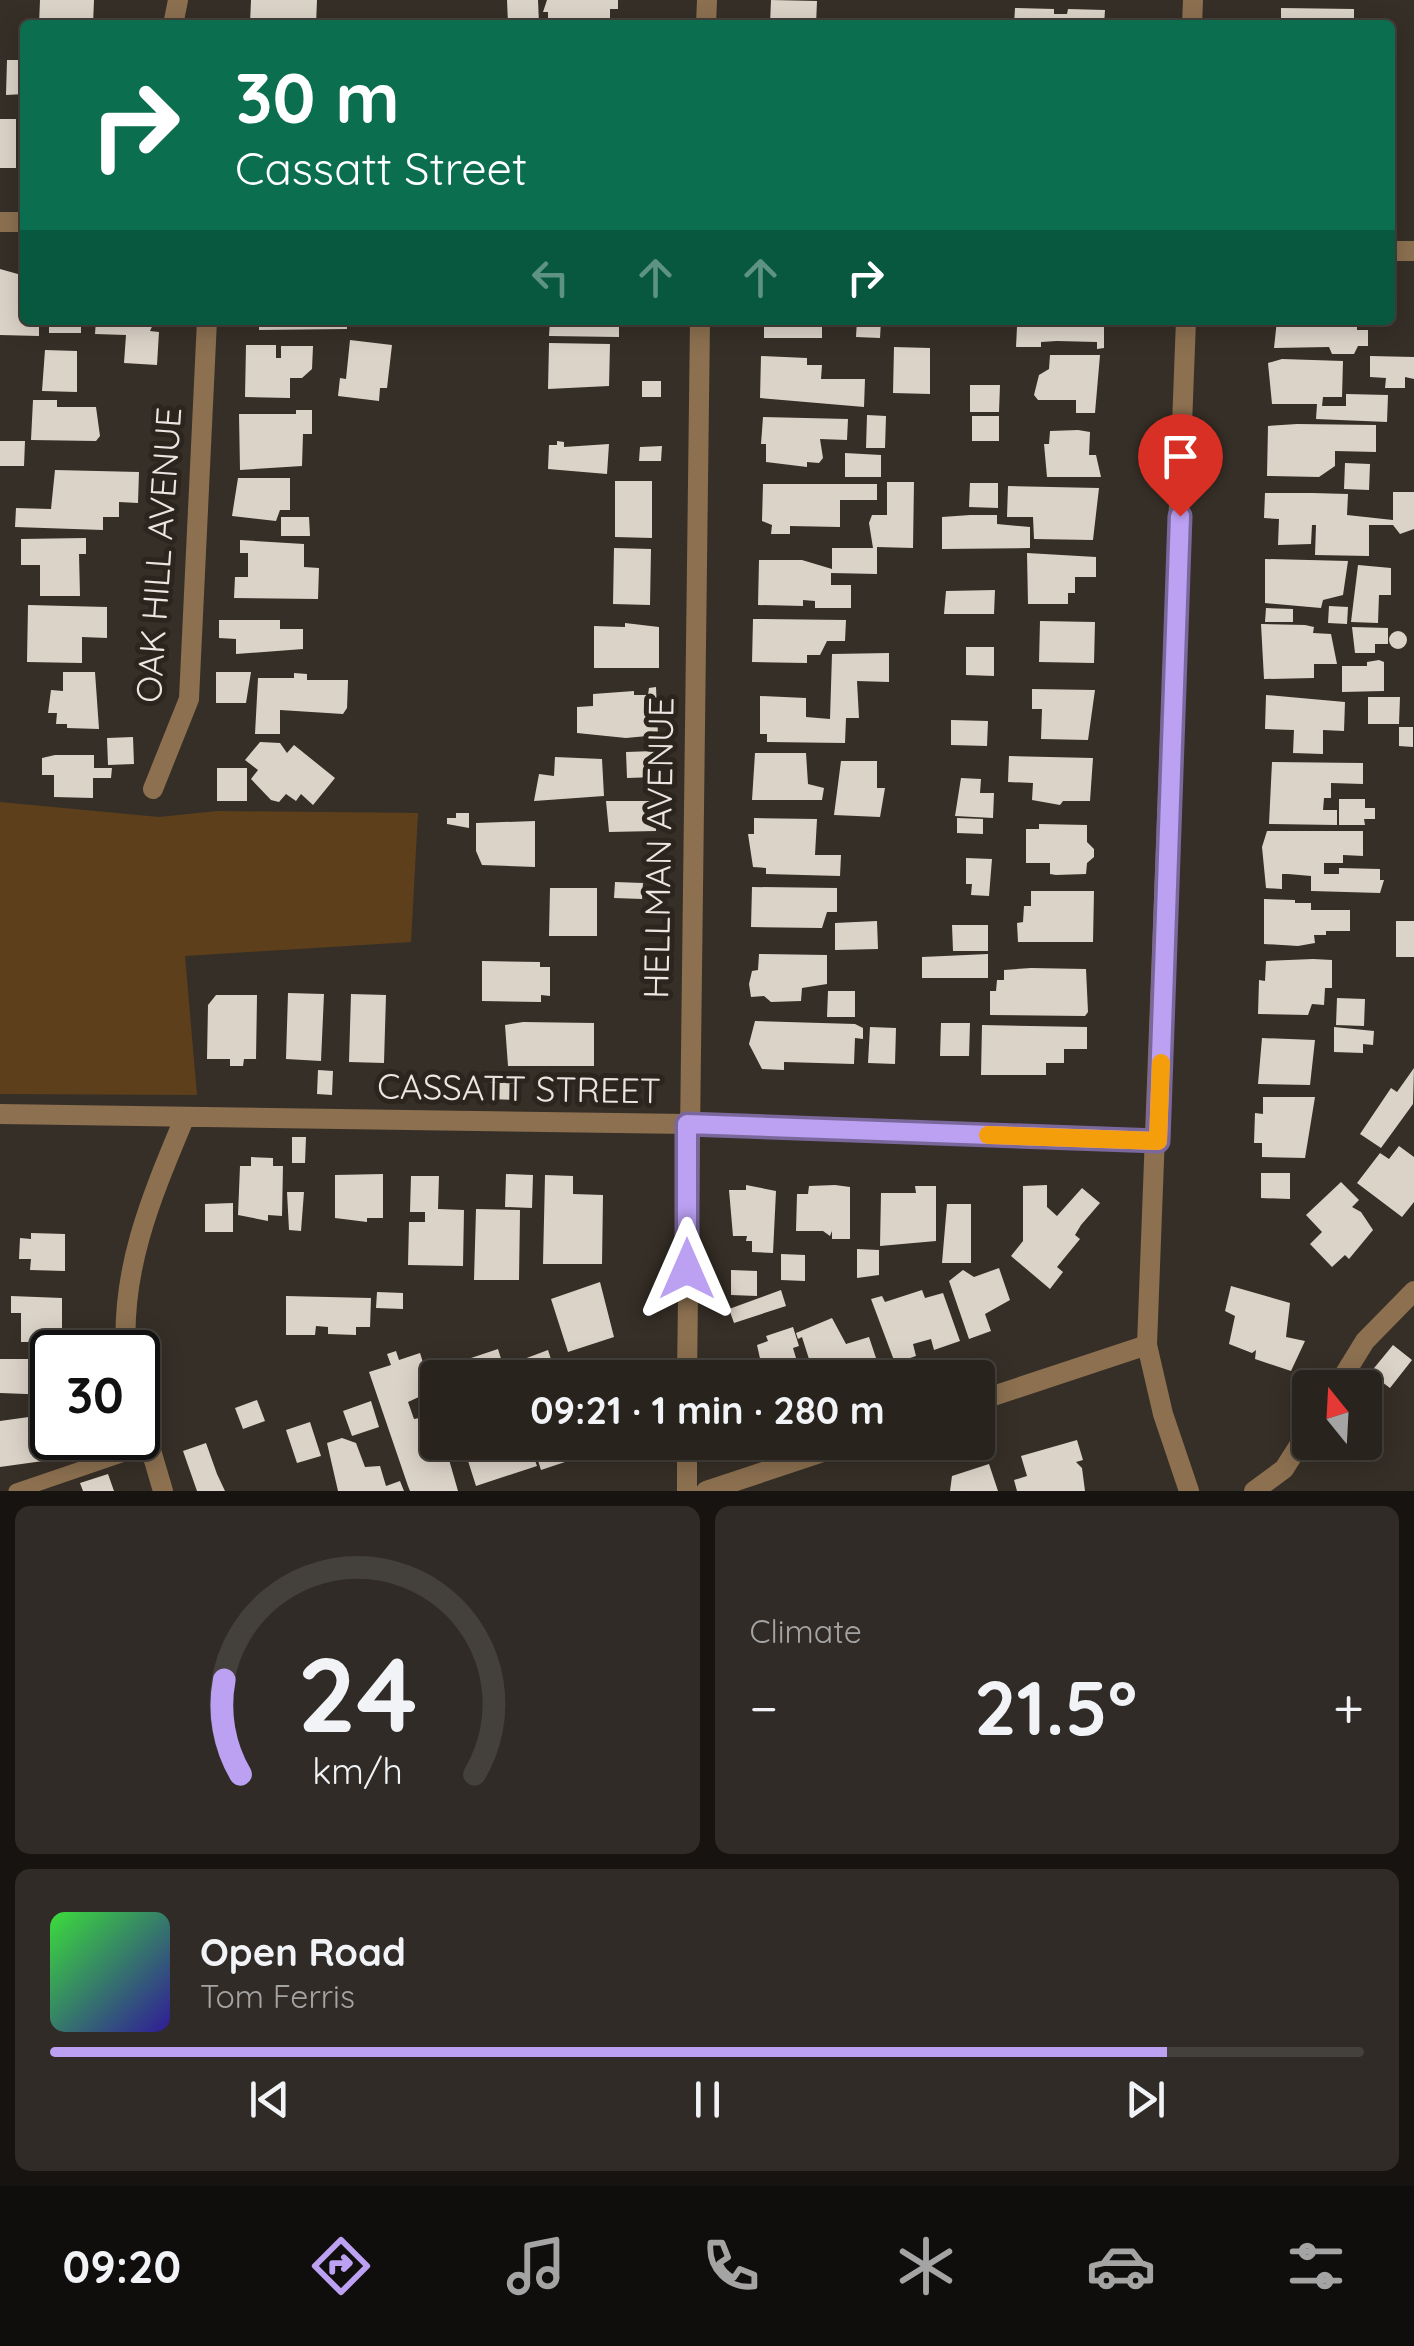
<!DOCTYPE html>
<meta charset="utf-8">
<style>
:root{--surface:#28231d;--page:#302b26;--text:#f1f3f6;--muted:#a5a4a4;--line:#44403b;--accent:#bca0f2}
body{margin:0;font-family:Quicksand,sans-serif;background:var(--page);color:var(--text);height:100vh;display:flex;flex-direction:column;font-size:38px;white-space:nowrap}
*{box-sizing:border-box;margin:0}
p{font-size:32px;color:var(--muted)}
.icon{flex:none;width:55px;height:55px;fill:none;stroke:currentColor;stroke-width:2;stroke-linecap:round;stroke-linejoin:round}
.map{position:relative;height:1491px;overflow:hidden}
.sheet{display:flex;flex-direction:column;gap:15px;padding:15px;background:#161310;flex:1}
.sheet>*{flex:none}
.hud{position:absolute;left:20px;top:20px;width:1375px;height:305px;border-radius:10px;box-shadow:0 5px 25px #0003,0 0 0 2px var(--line);background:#0b6e4f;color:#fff;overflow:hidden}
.needle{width:65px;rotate:342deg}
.fabs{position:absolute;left:1292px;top:1370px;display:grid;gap:20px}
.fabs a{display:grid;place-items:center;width:90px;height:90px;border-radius:10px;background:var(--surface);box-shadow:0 5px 25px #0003,0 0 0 2px var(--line);font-size:50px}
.speed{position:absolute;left:30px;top:1330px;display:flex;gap:20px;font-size:50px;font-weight:700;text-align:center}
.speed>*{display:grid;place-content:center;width:130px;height:130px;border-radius:50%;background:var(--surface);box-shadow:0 5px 25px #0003,0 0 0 2px var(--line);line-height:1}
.speed .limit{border:5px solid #111;border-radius:15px;background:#fff;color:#111}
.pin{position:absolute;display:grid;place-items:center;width:85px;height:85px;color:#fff;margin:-102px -42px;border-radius:50% 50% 50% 0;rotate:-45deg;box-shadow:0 0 10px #0007}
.pin .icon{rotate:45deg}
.me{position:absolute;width:110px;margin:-55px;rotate:0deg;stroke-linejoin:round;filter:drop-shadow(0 0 8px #0008)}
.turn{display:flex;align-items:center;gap:35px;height:210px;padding:0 50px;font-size:45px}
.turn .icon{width:130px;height:130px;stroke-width:2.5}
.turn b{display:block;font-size:70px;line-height:85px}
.lanes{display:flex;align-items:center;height:95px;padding:0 50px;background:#0003;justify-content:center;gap:50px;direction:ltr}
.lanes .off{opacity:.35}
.big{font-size:75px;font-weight:800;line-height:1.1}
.sheet .widget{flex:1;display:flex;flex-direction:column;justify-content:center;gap:15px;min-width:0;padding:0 35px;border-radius:15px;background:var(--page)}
.sheet .dial{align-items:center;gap:0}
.dial svg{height:260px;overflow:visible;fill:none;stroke:var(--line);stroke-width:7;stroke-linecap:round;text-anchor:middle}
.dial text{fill:var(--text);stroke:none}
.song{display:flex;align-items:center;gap:30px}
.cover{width:120px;height:120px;border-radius:15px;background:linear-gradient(135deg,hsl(120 70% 55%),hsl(250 70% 35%))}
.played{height:10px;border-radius:5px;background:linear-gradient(90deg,var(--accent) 85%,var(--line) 85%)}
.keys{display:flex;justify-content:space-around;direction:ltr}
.heat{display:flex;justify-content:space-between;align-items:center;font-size:55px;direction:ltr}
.sheet .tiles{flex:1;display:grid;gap:15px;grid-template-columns:1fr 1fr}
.widget:last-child{grid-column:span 2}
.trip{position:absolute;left:420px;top:1360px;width:575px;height:100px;border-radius:10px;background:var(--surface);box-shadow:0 5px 25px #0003,0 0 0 2px var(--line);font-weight:800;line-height:100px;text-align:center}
.tabs{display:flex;height:160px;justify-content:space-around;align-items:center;background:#100e0c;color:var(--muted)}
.tabs .icon{width:70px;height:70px}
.tabs .current{color:var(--accent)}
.tabs b{font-size:45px;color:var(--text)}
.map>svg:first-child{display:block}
.green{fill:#5d401b}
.building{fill:#dcd3c8}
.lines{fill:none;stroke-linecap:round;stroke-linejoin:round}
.service{stroke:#8c7050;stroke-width:15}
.minor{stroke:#8c7050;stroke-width:20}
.route-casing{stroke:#7a689d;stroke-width:25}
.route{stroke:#bca0f2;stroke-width:18}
.slow{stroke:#f59e0b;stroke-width:18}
.labels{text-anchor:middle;stroke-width:10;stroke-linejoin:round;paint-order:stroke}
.street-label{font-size:35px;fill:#ebe6e1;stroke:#2c251e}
</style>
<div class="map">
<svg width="1414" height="1491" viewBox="0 0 1414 1491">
<rect width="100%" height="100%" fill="#362f27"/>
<path class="green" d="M0,802L159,817L217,811L418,813L411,942L185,956L197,1095L0,1094Z"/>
<path class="building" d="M40,0H94L93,25H39Z
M251,0H317L316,25L250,24Z
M507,0H538L539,24H508Z
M547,0H618V9H610V25H548V12H543Z
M771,0L817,1L816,25H770Z
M1015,8L1054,9V14H1067L1068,9L1105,10L1104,25H1014Z
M1281,8L1354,9V18L1365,19V25H1281Z
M7,60H25V94L6,95Z
M0,119H16V168H0Z
M0,269L25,276V320H39V336L0,335Z
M49,320H81V333H49Z
M96,320H155L150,331L159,332L157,365L124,363L126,335L95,334Z
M259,320H347V329L259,330Z
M550,320H619V337L549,336Z
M764,320H822V338H764Z
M857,320H881L880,338L856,337Z
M993,320L1104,322V348L1097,349V342L1057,341L1041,342V347H1016L1017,327H993Z
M1277,320H1357V330H1368V346H1358L1354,354H1332L1329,347L1274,348Z
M350,340L392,345L387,388H380L379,401L338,396L340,378L346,379Z
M549,343L610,344L609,386L548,389Z
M246,345H276V358H281V346H313L312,369L302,378H290V398L245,397Z
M894,347L930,348V394L893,393Z
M45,350L77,351V392L42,391Z
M1050,355H1100L1095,413H1076V400H1038L1034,395L1039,375L1049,369Z
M761,356L807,358V365H822L821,379H865L864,407L760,398Z
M1370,356L1414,357V379L1405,377V388H1385L1386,378L1370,377Z
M1282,359L1343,361L1342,397H1323L1322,406H1346V394L1388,395L1387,422L1316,419L1317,404H1272L1268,363Z
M642,381H661V397H642Z
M970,385H1000L999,412H970Z
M33,400H57V407H96L100,436L96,441L31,440Z
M296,410H312V434H303L302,466L240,470L239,414H296Z
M867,415L886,416L885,448H866Z
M972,416H999V441H972Z
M763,417L848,419L847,440L820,439L823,458L819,463L807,462V467L766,462V444H761Z
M1297,424L1376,425V452L1335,451V466L1319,477L1267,476L1268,426Z
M1078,430L1090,432L1089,455H1096L1101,477H1047L1044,444H1049L1050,431Z
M0,441H25L24,466H0Z
M557,441L564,442V447L609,444L607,474L548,469L549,445H557Z
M662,446L661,461H639L640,447Z
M845,453L881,455V477H845Z
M1345,463L1370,464L1369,490L1344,489Z
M55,470L139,472L138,503L119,502V517H103V530L15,527L16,508L51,509Z
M238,478H290V510H280L276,521L232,516Z
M615,481H652V538L615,537Z
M887,482H914L913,548L877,547V574L831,573V585H851V608H815V601L803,600V606L758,605L759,560H802L832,569V548H873L869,523L872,515H887Z
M970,483H998V508L969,507Z
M763,484H877V500H840V527L790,526V534H771L772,525L762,521Z
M1008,486L1099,488L1093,540L1034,539L1033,517H1007Z
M1393,492H1414V529L1400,534L1393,525H1369V556L1315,555L1316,525H1312L1311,544L1278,545L1279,519L1264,518L1265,493H1312L1348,494L1347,515L1393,520Z
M970,515H997V524L1030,527V548L942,549V517Z
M281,517H309L310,536H281Z
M86,538V554H79L80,596H40V565H21V539Z
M240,540L304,544V567L319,568L318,599L234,598L235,577H248V553H240Z
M614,548L651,549L650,605L613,604Z
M1027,553L1096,557V577H1075V593H1068V604H1028Z
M1265,559L1348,561L1343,595L1323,600L1321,608L1265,603Z
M1358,565L1391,568V595H1379L1378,623L1351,622Z
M995,590L994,614H944L946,591Z
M28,605L107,607V638L82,637V663L27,662Z
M1329,606L1348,607L1347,624L1328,623Z
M1266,608L1293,609V622H1265Z
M753,619L846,620L845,641H827L820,655H807V663L752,662Z
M219,620H280V629H303V649L236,654V639L219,638Z
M1040,621L1095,622L1094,663L1039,662Z
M625,623L659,627V668H594V626L625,627Z
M1261,624L1305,625L1314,627L1313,633L1331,634L1337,664H1314V678L1264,679Z
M1352,627L1388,628V644H1375V653H1355Z
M1389 640a9 9 0 1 1 18 0a9 9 0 1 1-18 0Z
M966,647H994V676L966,675Z
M889,653V682L857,681L859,718H846L845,743L767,742V734H760V696L806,698V717L830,719L832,654Z
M1379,660L1384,662V691L1342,692V666H1367V662Z
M63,672H95L99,729L67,728V724H56L57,713H48L51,690L63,691Z
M216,672H251L246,703H216Z
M294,673L307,674V680H348L347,708L343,714L280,710V734H255L258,678H294Z
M656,687L658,735L626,738L577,733V707L593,706V694L634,691V695H648L649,688Z
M1032,689L1095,690L1088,740L1041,739L1042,709H1032Z
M1266,695L1345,702L1344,731L1323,730V754L1293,753L1294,730L1265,729Z
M1368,697H1400L1399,724H1368Z
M951,720L988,721L987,746L951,745Z
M1399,727H1413V747L1399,746Z
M133,737L134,764L108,765L107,738Z
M260,742L280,743L287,753L294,745L335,778L313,805L301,794L296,801L286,794L279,802L271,800L251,779L258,770L245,760Z
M655,751L656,777L627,778L626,752Z
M755,753H806L808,784L824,788L822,800H752Z
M55,755H94V768H112L111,778H93V798L54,797V775H42V758Z
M1009,756L1093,758L1090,801H1063L1060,805L1032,800L1033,783L1008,782Z
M555,757L602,759L604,796L534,801L539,774L554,776Z
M841,761H877V788H885L880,817L834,815Z
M1272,762L1363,763V784L1331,783V798H1324L1323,810H1337V825L1269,824Z
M217,768H247V801H217Z
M961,778L981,779L980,793H994L993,818L955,816Z
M1339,799H1365V808H1375V819H1364L1365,825H1339Z
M606,801H656V831L609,832Z
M456,813H469V828L447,824V818H456Z
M754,818L817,819L815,855H841L840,876L766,874V868L753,867L748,834H754Z
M957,818L983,819V834L957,833Z
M535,821V867L482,865L476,851V823Z
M1039,824L1087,825V842L1094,849V857L1087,863L1086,874L1056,875L1050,874V863H1026V829H1039Z
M1267,831H1363V856L1343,855V863H1324V874H1339V868L1380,869V880H1384L1380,893L1311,891V876L1288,874H1282V889L1266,888L1262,847Z
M966,858L992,859L989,896L971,895L972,884H966Z
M615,882L643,883L642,899L614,898Z
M752,887L837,888V912H827L822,928L751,927Z
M550,888H597V936H549Z
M1031,891H1094L1093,942H1018L1017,923L1023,922L1024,906H1031Z
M1264,899L1295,900V903H1311V910H1350V931H1326V935H1314L1315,943L1298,946L1264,944Z
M877,921L878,949L835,950V923Z
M1396,921H1414V957H1396Z
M952,925H988V951H953Z
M759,954L827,955V984L802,988L801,1001L771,1002L764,996L751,997L749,984L752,971L758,970Z
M988,954V978H922V957Z
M1313,959L1332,960V988H1325L1324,1005L1312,1004L1308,1015L1258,1014L1259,980L1265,981L1266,961Z
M482,961L540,962V967H550V996L541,995V1002L482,1001Z
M1031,968L1086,969L1088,1012L1085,1016L990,1015V991H996L997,980H1004V970Z
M828,991H855V1017H827Z
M288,993L324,994L321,1061L286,1059Z
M351,994L386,995L384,1063L349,1062Z
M216,995H257L256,1059H244L243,1066H230V1059H207L208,1005Z
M1337,998L1365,999L1364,1026L1336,1025Z
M755,1021L855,1024L863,1028V1039L855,1038L854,1064L784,1062V1070L762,1069L749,1044Z
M523,1022L594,1023V1066H508L505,1025Z
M941,1023H970L969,1056H940Z
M982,1025L1087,1027V1049H1064V1063H1046V1075H981Z
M870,1027L896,1028L895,1064L868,1063Z
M1334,1027L1374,1031L1373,1045L1363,1044V1053L1334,1052Z
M1262,1038L1315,1040L1310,1085L1258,1084Z
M1414,1068L1413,1104L1381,1148L1360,1134L1391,1088L1397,1092Z
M318,1070L333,1071L332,1095L317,1094Z
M490,1075H517L516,1100L490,1099Z
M1263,1097H1315L1305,1158L1262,1157V1143H1254L1255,1113L1263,1114Z
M292,1137H306L305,1163H292Z
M1399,1146L1414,1157V1202L1402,1217L1357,1183L1380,1153L1389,1159Z
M251,1157L273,1158V1166H283L282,1216L268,1215V1221L238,1215L240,1166H251Z
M1261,1173H1290V1199L1261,1198Z
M383,1174V1218H367V1222L335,1218V1175Z
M506,1174L533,1175L532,1208L505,1207Z
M545,1175L573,1176V1194L603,1195L602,1264H543Z
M411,1176H439L438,1209L464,1210L463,1266L408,1265L409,1222H425V1212H410Z
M1341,1182L1359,1200L1352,1207L1361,1212L1373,1230L1349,1259L1345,1255L1332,1267L1310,1244L1322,1232L1306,1215Z
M746,1185L776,1191L773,1253L752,1252V1241H746L747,1236H733L729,1190H746Z
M835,1185L850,1187V1239H832V1231L830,1236L823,1231H796L797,1194H808L809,1186Z
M1047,1185V1207L1057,1216L1082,1188L1100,1203L1081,1225L1075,1235L1080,1239L1057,1267L1063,1272L1050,1289L1011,1256L1023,1241V1186Z
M915,1186H936V1241L880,1246L881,1193H916Z
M287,1192H304L301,1231L289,1230Z
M233,1203V1232H205V1204Z
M947,1204H971V1263H942Z
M476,1209L520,1210L519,1280H474Z
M31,1233L65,1234V1271L30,1270L31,1259H19L20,1238L31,1239Z
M857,1249L879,1250V1275L857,1278Z
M781,1254L805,1255V1281L781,1280Z
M999,1268L1010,1300L985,1314L991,1331L969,1339L949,1281L963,1270L974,1277Z
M731,1270L757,1271V1296L731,1295Z
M600,1282L614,1337L568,1352L551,1299Z
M1231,1286L1290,1303L1286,1337L1305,1341L1291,1371L1255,1359L1256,1350L1252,1353L1229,1344L1235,1316L1225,1311Z
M781,1290L786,1306L734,1323L729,1309Z
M922,1290L925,1298L943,1293L960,1341L934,1350L931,1339L913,1344L916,1356L895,1363L871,1299L882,1296L885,1302Z
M377,1292L403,1293V1309L376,1308Z
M11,1296L62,1298V1342H21V1313H11Z
M286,1296L371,1298L370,1327H356V1335L328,1334V1327L316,1326L315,1335H286Z
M832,1318L846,1344L869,1337L877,1361L836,1371L838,1378H815L802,1337L798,1339L796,1333Z
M793,1327L799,1346L793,1348L802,1378H750L763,1372L757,1345L768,1341L766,1336Z
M1393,1345L1412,1360L1390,1388L1370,1373Z
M498,1349L507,1378H458L453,1364Z
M548,1350L556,1375L531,1378L524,1359Z
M396,1351L399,1360L420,1353L432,1391L408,1402L414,1419L436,1415L438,1442H444L458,1491H410L408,1486L369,1372L391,1365L387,1354Z
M0,1359H52V1395L0,1393Z
M257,1400L265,1421L243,1429L235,1408Z
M371,1401L379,1427L352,1436L343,1411Z
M36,1416H48L49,1455L42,1456L43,1461L0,1467V1421Z
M310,1422L321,1456L297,1463L286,1430Z
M342,1438L356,1443L365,1467L380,1466L386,1486L400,1481L404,1491H338L327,1443Z
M1077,1440L1083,1460L1076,1462L1082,1468L1085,1491H1017L1014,1480L1027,1476L1021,1456Z
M462,1442H514L519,1453L531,1449L537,1466L476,1486Z
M532,1442H571L574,1459L541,1470Z
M206,1443L217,1474L225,1491H197L183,1451Z
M989,1464L998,1491H950L952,1476Z
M108,1474L114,1491H83L80,1483Z"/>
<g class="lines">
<path class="service" d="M16,1491L148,1446"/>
<path class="minor" d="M173,25L178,0
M706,25L707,0
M1192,25L1193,0
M0,222H25
M1390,251H1414
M1186,320L1147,1345L1163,1414L1189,1491
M153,789L189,699L207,320
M0,1114L687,1124L1158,1141
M126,1352C121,1267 152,1196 184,1119
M687,1378L700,320
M1336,1388L1365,1341L1414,1291
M978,1401L1147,1345
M138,1406L163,1491
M687,1491V1442
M706,1491L853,1442
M1254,1491L1284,1469L1310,1428"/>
</g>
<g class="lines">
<defs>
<path id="route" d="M687,1269V1124L1158,1141L1180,516"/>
</defs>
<use href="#route" class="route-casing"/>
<use href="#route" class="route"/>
<path class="slow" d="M988,1135L1158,1141L1161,1063"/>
</g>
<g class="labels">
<g class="street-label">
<text transform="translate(159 555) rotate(-86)" y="12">OAK HILL AVENUE</text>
<text transform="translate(659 848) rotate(-89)" y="12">HELLMAN AVENUE</text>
<text transform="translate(519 1089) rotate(1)" y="12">CASSATT STREET</text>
</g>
</g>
</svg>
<div class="fabs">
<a><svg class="needle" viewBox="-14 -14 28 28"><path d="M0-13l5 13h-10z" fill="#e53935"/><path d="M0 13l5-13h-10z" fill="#a5a4a4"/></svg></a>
</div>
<div class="speed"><div class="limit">30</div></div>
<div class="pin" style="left:1180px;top:516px;background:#d93025"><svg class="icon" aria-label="arrive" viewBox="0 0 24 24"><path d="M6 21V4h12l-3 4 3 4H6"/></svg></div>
<svg class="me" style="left:687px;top:1269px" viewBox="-20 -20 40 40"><path d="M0-17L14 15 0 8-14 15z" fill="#bca0f2" stroke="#fff" stroke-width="4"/></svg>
<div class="trip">09:21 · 1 min · 280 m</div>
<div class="hud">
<div class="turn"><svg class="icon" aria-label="right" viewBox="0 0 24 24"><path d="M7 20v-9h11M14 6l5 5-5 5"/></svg><div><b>30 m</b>Cassatt Street</div></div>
<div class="lanes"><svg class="icon off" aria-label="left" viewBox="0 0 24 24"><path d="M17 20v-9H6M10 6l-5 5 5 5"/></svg><svg class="icon off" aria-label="ahead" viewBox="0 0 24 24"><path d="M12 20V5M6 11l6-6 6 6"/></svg><svg class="icon off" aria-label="ahead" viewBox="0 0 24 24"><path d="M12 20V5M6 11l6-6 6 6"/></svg><svg class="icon" aria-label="right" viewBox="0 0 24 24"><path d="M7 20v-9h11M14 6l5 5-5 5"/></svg></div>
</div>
</div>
<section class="sheet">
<div class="tiles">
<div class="widget dial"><svg viewBox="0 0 100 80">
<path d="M14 69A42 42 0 1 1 86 69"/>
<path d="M14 69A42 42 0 0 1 9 40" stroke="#bca0f2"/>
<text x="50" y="56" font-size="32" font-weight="700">24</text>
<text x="50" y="72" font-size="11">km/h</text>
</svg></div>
<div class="widget"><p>Climate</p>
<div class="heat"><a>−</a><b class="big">21.5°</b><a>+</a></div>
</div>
<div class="widget">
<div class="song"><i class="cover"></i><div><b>Open Road</b><p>Tom Ferris</p></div></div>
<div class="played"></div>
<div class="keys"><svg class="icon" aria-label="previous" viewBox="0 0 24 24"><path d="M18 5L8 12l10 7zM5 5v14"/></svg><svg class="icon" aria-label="pause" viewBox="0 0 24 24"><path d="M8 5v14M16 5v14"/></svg><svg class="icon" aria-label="next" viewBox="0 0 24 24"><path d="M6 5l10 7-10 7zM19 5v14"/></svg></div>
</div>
</div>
</section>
<nav class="tabs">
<b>09:20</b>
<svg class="icon current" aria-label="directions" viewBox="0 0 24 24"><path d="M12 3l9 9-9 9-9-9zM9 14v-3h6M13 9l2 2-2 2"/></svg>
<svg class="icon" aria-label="music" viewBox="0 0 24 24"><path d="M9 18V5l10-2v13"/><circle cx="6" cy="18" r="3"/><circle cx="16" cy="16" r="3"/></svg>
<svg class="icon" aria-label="phone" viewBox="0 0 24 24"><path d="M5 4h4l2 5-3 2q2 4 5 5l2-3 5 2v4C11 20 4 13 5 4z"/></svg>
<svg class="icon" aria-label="climate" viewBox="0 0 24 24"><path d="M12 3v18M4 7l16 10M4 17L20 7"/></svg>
<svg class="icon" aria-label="car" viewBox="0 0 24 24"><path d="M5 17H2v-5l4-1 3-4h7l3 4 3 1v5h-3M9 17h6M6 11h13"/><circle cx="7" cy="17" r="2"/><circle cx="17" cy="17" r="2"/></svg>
<svg class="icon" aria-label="filters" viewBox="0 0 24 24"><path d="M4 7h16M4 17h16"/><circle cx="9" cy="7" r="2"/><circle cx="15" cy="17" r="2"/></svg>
</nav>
